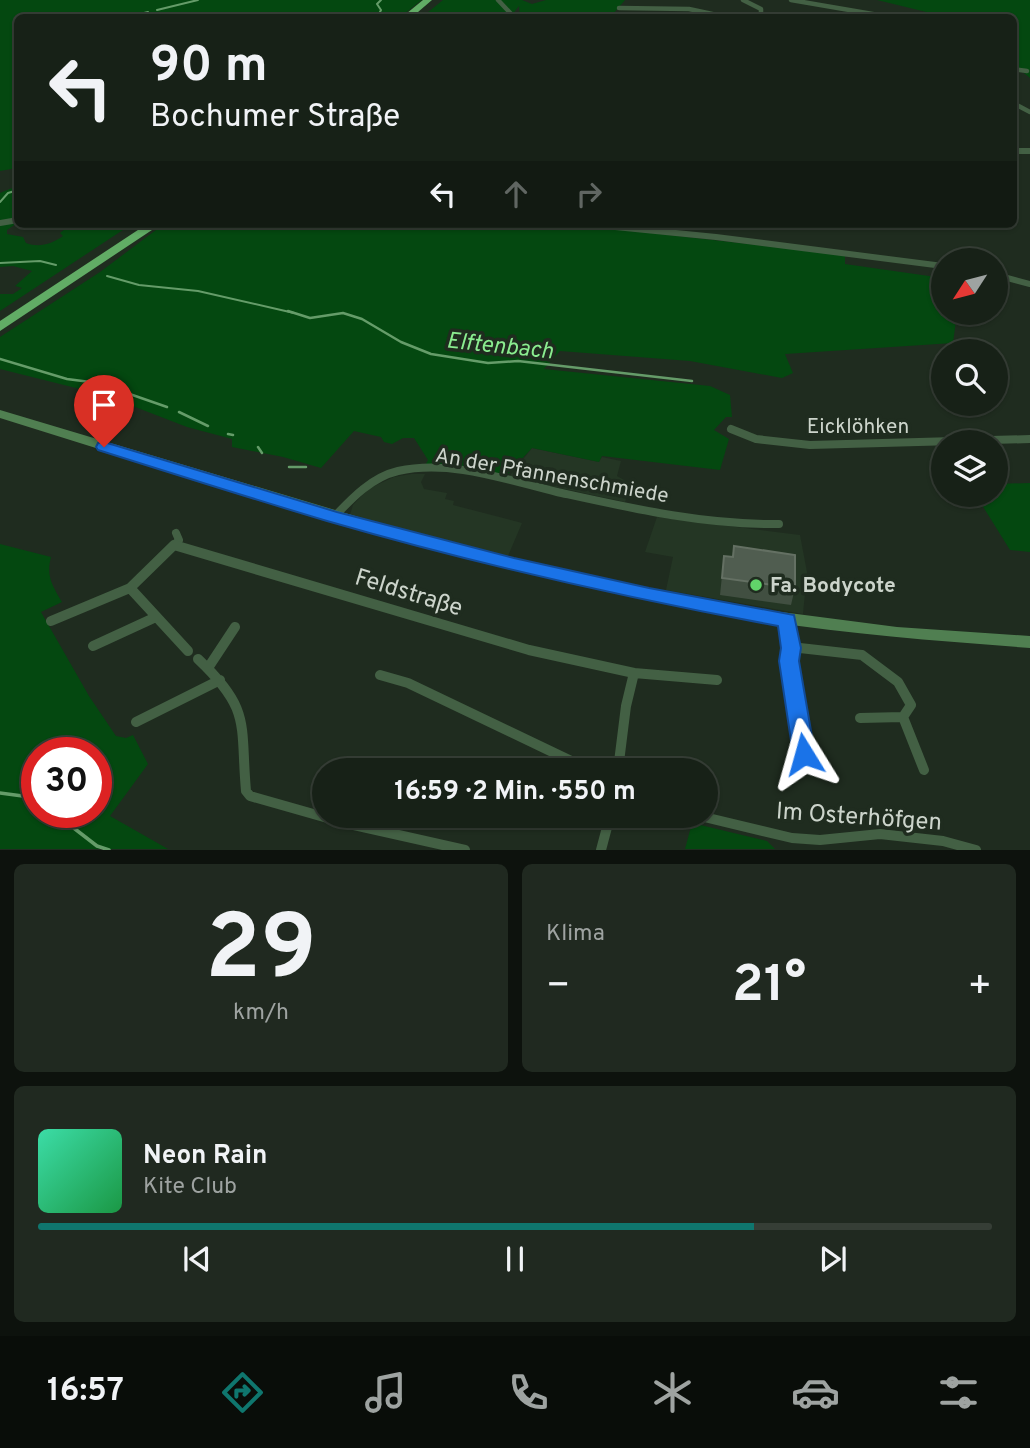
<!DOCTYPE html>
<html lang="de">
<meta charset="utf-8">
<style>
:root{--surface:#172117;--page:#202920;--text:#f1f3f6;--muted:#9ea3a1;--line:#363e36;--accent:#0f766e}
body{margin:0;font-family:Overpass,sans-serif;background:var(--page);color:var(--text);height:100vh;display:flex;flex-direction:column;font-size:26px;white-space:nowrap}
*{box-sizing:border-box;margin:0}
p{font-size:23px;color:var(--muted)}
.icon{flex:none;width:38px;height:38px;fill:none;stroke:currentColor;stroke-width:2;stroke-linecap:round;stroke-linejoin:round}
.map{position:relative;height:850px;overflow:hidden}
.drawer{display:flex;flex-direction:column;gap:14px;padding:14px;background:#0d120d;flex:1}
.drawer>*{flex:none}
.hud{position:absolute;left:14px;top:14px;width:1003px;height:214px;border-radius:10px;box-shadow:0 2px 5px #0004,0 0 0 2px var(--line);background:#172117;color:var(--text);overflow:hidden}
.needle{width:46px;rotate:234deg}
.fabs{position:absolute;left:931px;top:248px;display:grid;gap:14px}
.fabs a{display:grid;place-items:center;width:77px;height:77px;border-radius:50%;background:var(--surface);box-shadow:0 2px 5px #0004,0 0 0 2px var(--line);font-size:35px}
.speed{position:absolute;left:21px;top:737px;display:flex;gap:14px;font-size:35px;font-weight:700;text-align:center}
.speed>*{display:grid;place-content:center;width:91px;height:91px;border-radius:50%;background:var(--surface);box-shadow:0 2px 5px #0004,0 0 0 2px var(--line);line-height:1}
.speed .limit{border:10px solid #d22;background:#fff;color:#111}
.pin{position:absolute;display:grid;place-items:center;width:60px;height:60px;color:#fff;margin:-72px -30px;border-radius:50% 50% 50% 0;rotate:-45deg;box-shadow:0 0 7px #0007}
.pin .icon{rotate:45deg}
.me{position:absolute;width:77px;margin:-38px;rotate:352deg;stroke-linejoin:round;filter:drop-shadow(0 0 5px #0008)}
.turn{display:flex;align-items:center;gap:24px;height:147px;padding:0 21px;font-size:32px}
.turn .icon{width:91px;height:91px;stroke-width:2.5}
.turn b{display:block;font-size:49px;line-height:60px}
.lanes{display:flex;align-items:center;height:66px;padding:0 21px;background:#0003;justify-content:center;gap:35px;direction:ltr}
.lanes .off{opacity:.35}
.big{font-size:52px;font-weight:700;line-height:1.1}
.drawer .widget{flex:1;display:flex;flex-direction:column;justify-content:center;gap:10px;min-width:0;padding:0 24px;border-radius:10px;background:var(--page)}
.drawer .dial{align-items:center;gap:0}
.dial b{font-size:91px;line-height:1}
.song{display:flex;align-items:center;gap:21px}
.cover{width:84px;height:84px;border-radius:10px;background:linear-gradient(135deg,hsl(160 70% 55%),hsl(140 70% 35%))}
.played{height:7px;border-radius:4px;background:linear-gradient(90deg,var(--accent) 75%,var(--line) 75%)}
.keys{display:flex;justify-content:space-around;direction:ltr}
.heat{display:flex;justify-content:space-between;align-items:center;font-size:38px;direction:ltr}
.drawer .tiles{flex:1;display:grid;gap:14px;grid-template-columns:1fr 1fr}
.widget:last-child{grid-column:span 2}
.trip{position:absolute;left:312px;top:758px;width:406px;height:70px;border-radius:35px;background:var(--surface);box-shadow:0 2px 5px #0004,0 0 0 2px var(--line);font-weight:700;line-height:70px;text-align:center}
.tabs{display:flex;height:112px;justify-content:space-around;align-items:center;background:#090d09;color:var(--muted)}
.tabs .icon{width:49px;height:49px}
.tabs .current{color:var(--accent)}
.tabs b{font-size:32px;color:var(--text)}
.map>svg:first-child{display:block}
.built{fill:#243624}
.green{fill:#044810;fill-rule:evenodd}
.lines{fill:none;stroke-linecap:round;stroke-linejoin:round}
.stream-far2{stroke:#659c69;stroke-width:2}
.stream-far1{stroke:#659c69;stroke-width:2.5}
.stream{stroke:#659c69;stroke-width:3.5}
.street-far3{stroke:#436044;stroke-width:4.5}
.street-far2{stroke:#436044;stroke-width:6}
.street-far1{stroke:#436044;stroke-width:8}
.street{stroke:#436044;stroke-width:10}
.secondary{fill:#507f51;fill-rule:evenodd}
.highway{fill:#61ac65;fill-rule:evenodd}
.wall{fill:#414f41}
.building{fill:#505d50;stroke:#647063;stroke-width:2}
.route{fill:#1a73e8;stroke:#114b97;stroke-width:2}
.poi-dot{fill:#61d46a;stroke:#1f2c1f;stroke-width:2.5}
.labels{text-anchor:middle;stroke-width:7;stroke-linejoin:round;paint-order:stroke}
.street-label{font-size:21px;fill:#ccd4cb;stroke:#1f2c1f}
.poi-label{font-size:21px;font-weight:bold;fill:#ccd4cb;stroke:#1f2c1f;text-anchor:start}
.water-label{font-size:23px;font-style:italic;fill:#8aec8f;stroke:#1f2c1f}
.near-street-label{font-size:24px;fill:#ccd4cb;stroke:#1f2c1f}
</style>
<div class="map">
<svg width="1030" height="850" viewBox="0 0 1030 850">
<rect width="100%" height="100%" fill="#1f2c1f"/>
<path class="built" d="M532,448L599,462L602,457L621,461L617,476L631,484L625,502L509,477Z
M411,474H425L421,482L424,489L447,493L445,499L454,501L453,505L522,523L508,556L350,515L353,505L368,489L394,477Z
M657,517L800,535L807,572L803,614L666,590L673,557L645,552Z"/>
<path class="green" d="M0,0H422L399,18H145L116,14L110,18H18L17,168L0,171Z
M443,0H497L513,17L425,18L427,13Z
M499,0H522L532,4L546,0H625L613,14L629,17H520L519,6L512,15Z
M877,0H1030V78L1013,64V18L947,17Z
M17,186V219L0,222V193Z
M17,220V223L7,230V234L23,237L26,243C39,248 52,244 63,236L60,233C70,221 116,224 132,224L0,311V294H13L22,288L15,286L32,271L13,266L0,267V224Z
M164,224H571L845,255V264L943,278V313H957L953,343L785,354L793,373L782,378L690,361L560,351L544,369L710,386L730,395L732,417H726L714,430L729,439L720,470L602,456L599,462L532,448L507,475L425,466L428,460L414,438H403L392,444L384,442L381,437L354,431L321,468L283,457L232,447V439L187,427L104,395L0,369V337L100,272Z
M1030,483V552L1010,550L977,497L996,495V484Z
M0,544L51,557C46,576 52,585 62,602L41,612L89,696L116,736L126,738L133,735L148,764L110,816L168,849H0ZM37,752H96V812H37Z
M692,823L767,841L775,849H685Z"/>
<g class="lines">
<path class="stream-far2" d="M157,10L198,0
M144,13L148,12
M377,18L381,10L377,4L381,0
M0,202L8,193L18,190
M0,263L40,261L56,265
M107,276L139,285L198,291L294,313"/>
<path class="stream-far1" d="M288,311L310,318L343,313L362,319L401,342L431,354L488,363L518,361L692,381
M0,359L67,379L98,383L167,407
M179,412L208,426
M228,434L233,435
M258,447L262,453
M289,467H306"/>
<path class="stream" d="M0,793L30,797L37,801
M53,812L97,846L109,850"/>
<path class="street-far3" d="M498,0L515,18
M743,0L761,9V13L754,18
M791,0L896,18
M619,8L689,9L731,18
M1013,69L1027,71
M1013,103L1030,112"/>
<path class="street-far2" d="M1013,151H1030
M0,223L18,220
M585,224L716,237L943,266
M996,275L1030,284"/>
<path class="street-far1" d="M731,429L756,439L810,445L1030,439
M334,517C352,498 372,477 398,471C450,459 507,480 557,492C630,508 703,525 779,524
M174,545L179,540L176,533
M173,546H176"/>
<path class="street" d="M51,621L130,588
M788,621L791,647L789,661L805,765
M93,646L156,617
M791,647L862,655L898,682L911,705L903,717L924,770
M188,651L130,588L174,545L529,650L634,673L626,706L618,770
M198,659C252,710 240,724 246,791L250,796L345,823L465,850
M208,668L235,627
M634,673L717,680
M380,675L408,683L590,770
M860,718L903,717
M136,722L220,680
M700,816L792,838L820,840L880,834L943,841L976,850
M601,850L610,816"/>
<path class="secondary" d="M0,410L382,524L508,557L636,586L766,610L897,627L1030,636V648C941,641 853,635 766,621C505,579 252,497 0,418Z"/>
<path class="highway" d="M423,0H432L411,18H401Z
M147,224H161L0,331V321Z"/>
</g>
<path class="wall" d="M734,546L795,588L791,605L720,595L724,556L732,557Z"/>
<path class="building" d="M734,546L795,555V588L722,578L724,556L733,557Z"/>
<path class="route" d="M104,442L337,512L514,558L649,588L794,615L801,648L799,661L815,754L812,760L804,763L797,760L793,754L779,661L781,648L778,626C627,598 476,564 327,521C250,498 174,474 98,450L96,447L98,443Z"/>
<circle class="poi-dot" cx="756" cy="585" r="7"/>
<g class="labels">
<g class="street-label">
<text x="858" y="433">Eicklöhken</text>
<text transform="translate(552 475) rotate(10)" y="7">An der Pfannenschmiede</text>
</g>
<g class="poi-label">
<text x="770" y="592">Fa. Bodycote</text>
</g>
<g class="water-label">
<text transform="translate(500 345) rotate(6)" y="8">Elftenbach</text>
</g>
<g class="near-street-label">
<text transform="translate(409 592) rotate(17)" y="8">Feldstraße</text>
<text transform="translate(859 816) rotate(4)" y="8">Im Osterhöfgen</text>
</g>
</g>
</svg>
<div class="fabs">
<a><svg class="needle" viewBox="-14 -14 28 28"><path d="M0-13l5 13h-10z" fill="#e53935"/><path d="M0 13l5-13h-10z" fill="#9ea3a1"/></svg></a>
<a><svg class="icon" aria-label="search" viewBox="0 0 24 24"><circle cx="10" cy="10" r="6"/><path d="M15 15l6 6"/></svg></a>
<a><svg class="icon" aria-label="layers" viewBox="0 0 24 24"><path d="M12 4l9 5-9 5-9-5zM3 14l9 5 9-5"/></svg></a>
</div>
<div class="speed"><div class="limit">30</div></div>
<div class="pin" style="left:104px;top:447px;background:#d93025"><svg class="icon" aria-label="arrive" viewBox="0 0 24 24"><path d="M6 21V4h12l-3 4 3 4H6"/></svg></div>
<svg class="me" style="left:804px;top:754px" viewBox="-20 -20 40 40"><path d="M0-17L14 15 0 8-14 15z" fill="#1a73e8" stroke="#fff" stroke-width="4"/></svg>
<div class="trip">16:59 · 2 Min. · 550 m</div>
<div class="hud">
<div class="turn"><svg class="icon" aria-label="left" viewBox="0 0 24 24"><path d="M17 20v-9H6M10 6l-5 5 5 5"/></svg><div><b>90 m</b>Bochumer Straße</div></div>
<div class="lanes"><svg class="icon" aria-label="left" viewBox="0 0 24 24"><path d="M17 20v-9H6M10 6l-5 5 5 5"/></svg><svg class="icon off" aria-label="ahead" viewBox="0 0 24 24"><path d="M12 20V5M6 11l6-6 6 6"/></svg><svg class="icon off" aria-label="right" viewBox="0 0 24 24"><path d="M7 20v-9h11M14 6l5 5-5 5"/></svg></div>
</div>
</div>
<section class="drawer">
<div class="tiles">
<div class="widget dial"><b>29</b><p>km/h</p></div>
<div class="widget"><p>Klima</p>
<div class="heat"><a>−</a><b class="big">21°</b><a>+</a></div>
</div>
<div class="widget">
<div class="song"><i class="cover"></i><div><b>Neon Rain</b><p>Kite Club</p></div></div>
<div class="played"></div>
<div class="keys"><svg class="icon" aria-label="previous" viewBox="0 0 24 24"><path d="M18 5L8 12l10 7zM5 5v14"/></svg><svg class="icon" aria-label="pause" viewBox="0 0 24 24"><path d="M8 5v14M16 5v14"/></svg><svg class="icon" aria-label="next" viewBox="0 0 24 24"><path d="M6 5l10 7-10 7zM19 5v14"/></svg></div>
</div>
</div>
</section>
<nav class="tabs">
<b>16:57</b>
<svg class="icon current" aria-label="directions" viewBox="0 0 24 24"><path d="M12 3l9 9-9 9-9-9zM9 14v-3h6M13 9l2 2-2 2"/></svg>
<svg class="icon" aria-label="music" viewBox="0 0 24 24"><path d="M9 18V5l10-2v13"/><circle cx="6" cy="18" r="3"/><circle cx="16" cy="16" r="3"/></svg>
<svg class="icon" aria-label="phone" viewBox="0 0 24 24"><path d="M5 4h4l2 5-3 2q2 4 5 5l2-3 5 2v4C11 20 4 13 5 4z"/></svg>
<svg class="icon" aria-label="climate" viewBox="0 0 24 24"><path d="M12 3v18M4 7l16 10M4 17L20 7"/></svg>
<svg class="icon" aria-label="car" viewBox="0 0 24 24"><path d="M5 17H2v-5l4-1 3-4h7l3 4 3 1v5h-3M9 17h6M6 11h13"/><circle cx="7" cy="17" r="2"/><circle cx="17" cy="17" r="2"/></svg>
<svg class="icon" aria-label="filters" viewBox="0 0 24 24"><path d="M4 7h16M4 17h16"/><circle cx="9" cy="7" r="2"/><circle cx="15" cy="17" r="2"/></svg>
</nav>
